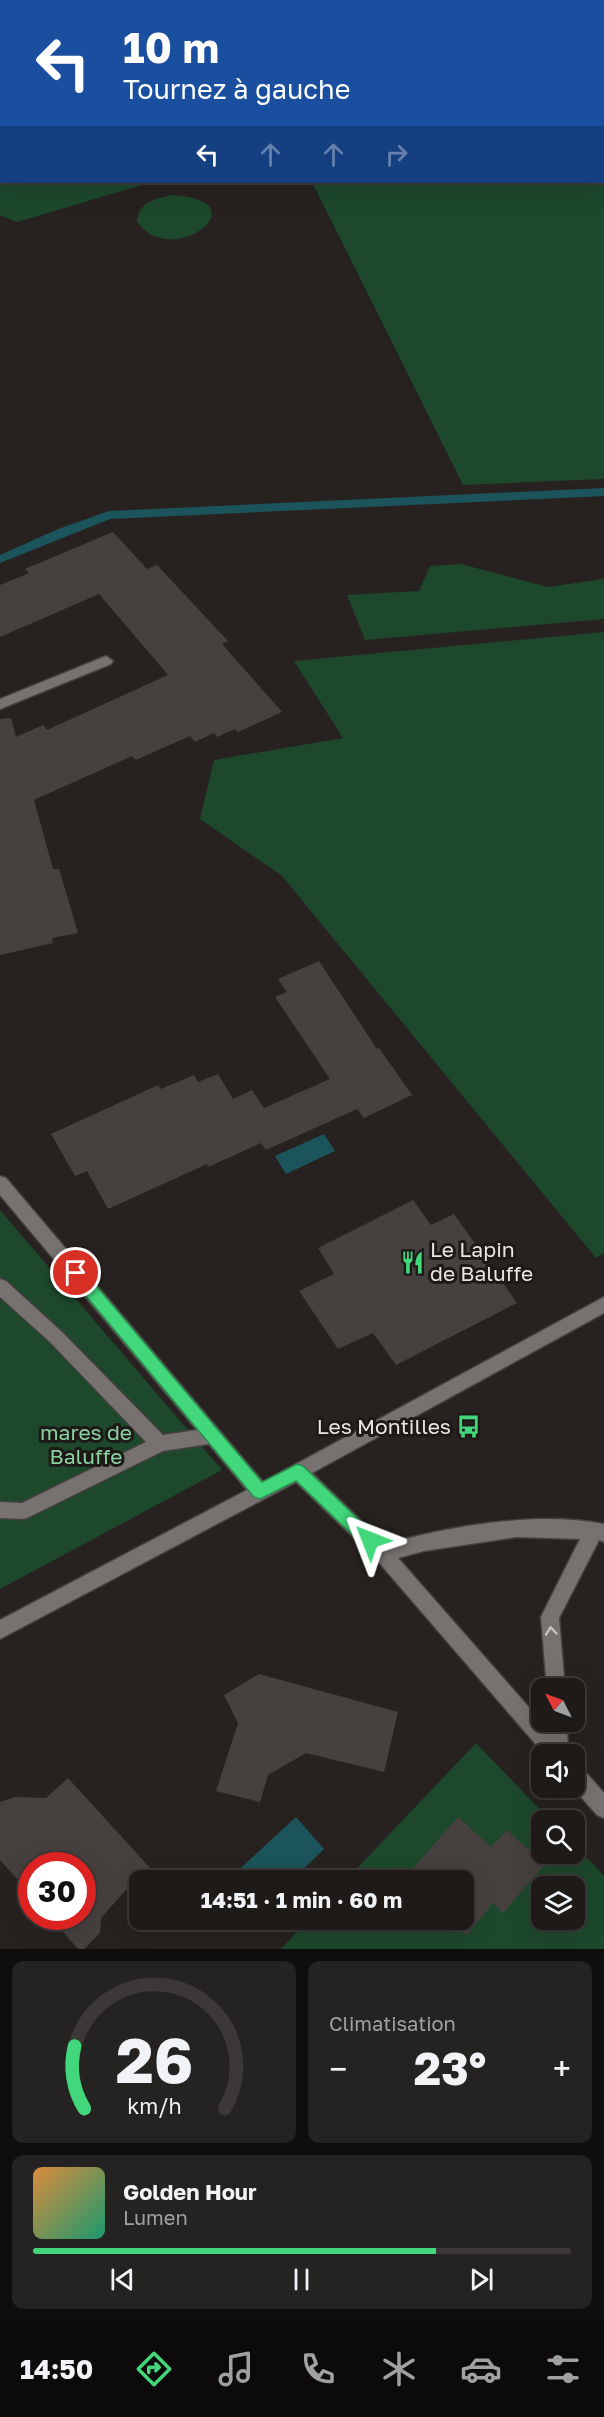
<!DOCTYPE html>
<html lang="fr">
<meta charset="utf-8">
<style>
:root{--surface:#1d1a18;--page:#252321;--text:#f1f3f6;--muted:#a0a1a2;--line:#3b3837;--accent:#42d77b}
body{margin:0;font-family:"Golos Text",sans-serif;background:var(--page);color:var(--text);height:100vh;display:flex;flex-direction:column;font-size:22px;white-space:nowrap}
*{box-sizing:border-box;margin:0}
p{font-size:20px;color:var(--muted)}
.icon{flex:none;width:33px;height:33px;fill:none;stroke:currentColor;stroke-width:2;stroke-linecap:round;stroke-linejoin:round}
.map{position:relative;height:1949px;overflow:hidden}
.panel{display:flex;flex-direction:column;gap:12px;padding:12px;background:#100e0d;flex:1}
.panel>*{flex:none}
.guide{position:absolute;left:0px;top:0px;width:604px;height:183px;box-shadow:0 6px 24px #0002,0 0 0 2px var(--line);background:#1a4fa0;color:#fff;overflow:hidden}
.needle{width:39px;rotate:312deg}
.controls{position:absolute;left:531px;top:1678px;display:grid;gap:12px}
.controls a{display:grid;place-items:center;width:54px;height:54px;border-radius:12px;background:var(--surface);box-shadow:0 6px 24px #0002,0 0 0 2px var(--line);font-size:30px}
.speed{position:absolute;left:18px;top:1852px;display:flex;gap:12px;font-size:30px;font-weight:700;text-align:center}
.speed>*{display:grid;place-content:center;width:78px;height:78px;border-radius:50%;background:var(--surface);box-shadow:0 6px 24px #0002,0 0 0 2px var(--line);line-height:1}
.speed .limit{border:9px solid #d22;background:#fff;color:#111}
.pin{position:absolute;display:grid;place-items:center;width:51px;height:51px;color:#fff;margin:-26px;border:3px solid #fff;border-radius:50%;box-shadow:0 2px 6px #0007}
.me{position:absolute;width:66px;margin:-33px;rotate:315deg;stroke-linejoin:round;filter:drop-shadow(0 0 4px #0008)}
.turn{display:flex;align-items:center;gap:21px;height:126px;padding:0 24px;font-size:27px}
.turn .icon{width:78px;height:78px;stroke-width:2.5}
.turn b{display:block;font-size:42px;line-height:51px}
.lanes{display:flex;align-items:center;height:57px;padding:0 24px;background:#0003;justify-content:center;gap:30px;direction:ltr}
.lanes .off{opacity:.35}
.big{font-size:45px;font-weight:700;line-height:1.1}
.panel .tile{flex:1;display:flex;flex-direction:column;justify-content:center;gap:9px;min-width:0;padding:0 21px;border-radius:12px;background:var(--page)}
.panel .dial{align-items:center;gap:0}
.dial svg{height:156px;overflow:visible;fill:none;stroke:var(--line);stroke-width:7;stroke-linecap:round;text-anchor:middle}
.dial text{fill:var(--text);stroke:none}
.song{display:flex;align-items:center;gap:18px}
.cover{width:72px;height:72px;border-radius:9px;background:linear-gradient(135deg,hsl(30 70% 55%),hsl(160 70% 35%))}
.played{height:6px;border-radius:3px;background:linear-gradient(90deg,var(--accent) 75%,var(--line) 75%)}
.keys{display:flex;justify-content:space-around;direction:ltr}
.heat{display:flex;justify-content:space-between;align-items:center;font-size:33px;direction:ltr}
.panel .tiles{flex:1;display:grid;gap:12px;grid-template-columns:1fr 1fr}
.tile:last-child{grid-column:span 2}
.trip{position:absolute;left:129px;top:1870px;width:345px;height:60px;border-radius:12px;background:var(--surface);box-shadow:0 6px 24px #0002,0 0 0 2px var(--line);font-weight:700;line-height:60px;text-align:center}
.tabs{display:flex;height:96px;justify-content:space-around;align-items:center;background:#0c0a0a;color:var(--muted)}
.tabs .icon{width:42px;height:42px}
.tabs .on{color:var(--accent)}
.tabs b{font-size:27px;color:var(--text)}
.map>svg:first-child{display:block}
.green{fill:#1d482c;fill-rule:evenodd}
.water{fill:#1c545b}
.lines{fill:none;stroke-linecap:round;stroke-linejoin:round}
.stream{fill:#1c545b;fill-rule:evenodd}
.building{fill:#46413e}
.minor-casing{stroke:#44403e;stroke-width:3}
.minor{fill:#77726f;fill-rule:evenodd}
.oneway{stroke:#c6c2c0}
.route{fill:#42d77b;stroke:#2b8c50;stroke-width:1.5}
.labels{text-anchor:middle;stroke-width:6;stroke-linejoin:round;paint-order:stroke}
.poi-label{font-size:21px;fill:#e8e5e3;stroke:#1d1917;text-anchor:start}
.park-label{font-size:21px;fill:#8ad3a0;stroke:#1d1917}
</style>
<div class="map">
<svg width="604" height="1949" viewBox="0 0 604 1949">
<rect width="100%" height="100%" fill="#272220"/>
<path class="green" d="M0,0H400L401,1L2,2V182H152L17,222L0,215Z
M604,71V479L463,485L312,182H603Z
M173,195C264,201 170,272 137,221C139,202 156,198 173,195Z
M461,564L548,587L604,579V619L365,640L347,595L419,591L430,566Z
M604,632V1253L596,1258L282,876L200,819L214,760L343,738L294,661Z
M0,1210L222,1470L0,1589Z
M476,1743L551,1821H542V1854H574L575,1845L604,1876V1949H281L308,1920H464V1881H345ZM542,1887H574V1920H542Z"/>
<path class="water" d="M324,1134L335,1151L286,1174L275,1156Z
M296,1817L324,1849L291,1881H232L230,1878Z"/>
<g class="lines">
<path class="stream" d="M604,488V496L110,519L0,563V555L58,529L109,511Z"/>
</g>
<path class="building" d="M113,532L147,569L157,565L228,641L222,644L282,712L238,732L235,729L217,737L214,733L195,742L190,736L136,760L132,756L34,800L53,869H59L78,933L52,938L53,943L0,955V719L11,718L16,737L43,725L47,730L168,675L99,594L0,637V585L29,573L25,569Z
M319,961L377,1049L379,1048L412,1095L364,1118L357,1109L266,1150L261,1143L208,1167L207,1164L108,1209L87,1171L75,1176L51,1134L158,1085L161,1089L194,1075L198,1082L218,1074L233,1099L252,1090L264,1108L330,1079L275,997L287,992L278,979Z
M413,1200L431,1225L454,1214L517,1303L396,1365L373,1333L338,1349L299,1291L334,1274L318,1248Z
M259,1674L398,1712L384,1772L306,1753L268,1775L260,1802L216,1791L238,1723L224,1695Z
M68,1778L162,1881H140V1891L126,1890L101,1918L100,1933L84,1949H78L50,1917H82V1866H32V1896L0,1860V1802L15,1797L46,1798Z
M458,1817L491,1847L507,1830L545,1864L503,1913L493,1903L467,1935L451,1920H464V1881H411L406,1876Z"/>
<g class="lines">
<defs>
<path id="minor" d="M584,0H594L595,2H585Z
M603,10H604V17H603Z
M106,656L113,661L111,664L0,709V699Z
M0,1176L6,1178L263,1482L604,1297V1313L312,1473L385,1544C452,1526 535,1511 604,1524V1542L599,1540L559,1618L565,1689H547L541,1617L580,1539L516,1537L424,1551L398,1558L547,1728V1722H567L568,1755H545L376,1559L296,1482L0,1639V1620L247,1490L209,1444L163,1451L29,1517L23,1519L0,1518V1502L22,1503L146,1442L50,1342L0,1297V1279L6,1281L62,1332L163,1435L197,1430L0,1195Z
M574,1765L581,1767L604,1793V1818L597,1815L573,1788Z"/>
</defs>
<use href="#minor" class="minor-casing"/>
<use href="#minor" class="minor"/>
</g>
<defs><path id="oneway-chevron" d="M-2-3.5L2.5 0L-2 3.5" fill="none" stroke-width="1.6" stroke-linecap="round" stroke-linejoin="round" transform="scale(1.5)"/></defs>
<use class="oneway" href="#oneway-chevron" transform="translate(551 1631) rotate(-95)"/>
<path class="route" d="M76,1267L82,1269L262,1482L297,1464L303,1466L375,1535L378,1540L375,1546L370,1548L364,1546L296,1481L260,1499L254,1497L71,1278L69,1273L71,1269Z"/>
<defs>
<symbol id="restaurant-bare" viewBox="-9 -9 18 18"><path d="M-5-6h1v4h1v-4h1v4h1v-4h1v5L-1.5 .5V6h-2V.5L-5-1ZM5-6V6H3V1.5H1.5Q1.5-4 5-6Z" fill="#42d77b" stroke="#1d1917" stroke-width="2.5" paint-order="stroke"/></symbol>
<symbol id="bus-bare" viewBox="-9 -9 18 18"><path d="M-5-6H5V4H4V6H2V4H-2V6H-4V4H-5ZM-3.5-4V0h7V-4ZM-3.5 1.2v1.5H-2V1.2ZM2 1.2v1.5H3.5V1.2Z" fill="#42d77b" stroke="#1d1917" stroke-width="2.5" paint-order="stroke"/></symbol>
</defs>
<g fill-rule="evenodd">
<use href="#restaurant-bare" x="396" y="1246" width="33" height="33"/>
<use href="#bus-bare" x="452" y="1410" width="33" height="33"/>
</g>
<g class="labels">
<g class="poi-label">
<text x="430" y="1257">Le Lapin<tspan x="430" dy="24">de Baluffe</tspan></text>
<text x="451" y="1434" text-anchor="end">Les Montilles</text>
</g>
<g class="park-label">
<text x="86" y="1440">mares de<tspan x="86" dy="24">Baluffe</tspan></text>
</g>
</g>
</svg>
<div class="controls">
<a><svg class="needle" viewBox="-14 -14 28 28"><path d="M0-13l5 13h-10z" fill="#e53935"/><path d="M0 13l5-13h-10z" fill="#a0a1a2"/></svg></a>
<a><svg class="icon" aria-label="sound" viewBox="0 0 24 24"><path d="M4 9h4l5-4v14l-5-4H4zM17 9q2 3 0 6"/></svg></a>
<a><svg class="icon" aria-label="search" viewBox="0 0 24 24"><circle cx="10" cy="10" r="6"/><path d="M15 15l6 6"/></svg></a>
<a><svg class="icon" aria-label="layers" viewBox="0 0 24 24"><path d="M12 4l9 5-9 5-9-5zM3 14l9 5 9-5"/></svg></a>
</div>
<div class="speed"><div class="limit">30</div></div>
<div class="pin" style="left:76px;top:1273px;background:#d93025"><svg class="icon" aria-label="arrive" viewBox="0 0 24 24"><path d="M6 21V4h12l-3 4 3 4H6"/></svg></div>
<svg class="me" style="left:370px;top:1540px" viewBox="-20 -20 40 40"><path d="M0-17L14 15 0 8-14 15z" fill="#42d77b" stroke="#fff" stroke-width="4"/></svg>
<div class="trip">14:51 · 1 min · 60 m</div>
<div class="guide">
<div class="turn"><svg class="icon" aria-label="left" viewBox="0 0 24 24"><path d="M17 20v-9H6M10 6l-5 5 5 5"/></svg><div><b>10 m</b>Tournez à gauche</div></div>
<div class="lanes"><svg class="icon" aria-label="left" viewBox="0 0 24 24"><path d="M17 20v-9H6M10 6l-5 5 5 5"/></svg><svg class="icon off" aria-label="ahead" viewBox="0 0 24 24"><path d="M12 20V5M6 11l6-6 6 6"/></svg><svg class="icon off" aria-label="ahead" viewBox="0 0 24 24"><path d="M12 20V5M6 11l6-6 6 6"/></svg><svg class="icon off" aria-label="right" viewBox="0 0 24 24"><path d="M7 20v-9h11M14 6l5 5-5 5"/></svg></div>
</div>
</div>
<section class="panel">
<div class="tiles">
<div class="tile dial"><svg viewBox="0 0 100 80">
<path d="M14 69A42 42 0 1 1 86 69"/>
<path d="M14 69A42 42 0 0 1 9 37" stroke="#42d77b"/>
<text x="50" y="56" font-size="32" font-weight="700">26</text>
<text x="50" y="72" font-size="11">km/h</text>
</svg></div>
<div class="tile"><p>Climatisation</p>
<div class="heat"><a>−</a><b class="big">23°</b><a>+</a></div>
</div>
<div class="tile">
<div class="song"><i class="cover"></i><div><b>Golden Hour</b><p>Lumen</p></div></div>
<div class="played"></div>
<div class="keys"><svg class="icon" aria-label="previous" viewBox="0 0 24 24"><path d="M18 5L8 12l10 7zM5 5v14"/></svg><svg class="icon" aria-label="pause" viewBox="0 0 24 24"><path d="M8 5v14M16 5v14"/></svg><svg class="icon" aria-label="next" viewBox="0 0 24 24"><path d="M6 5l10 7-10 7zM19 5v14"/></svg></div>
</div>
</div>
</section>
<nav class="tabs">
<b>14:50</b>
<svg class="icon on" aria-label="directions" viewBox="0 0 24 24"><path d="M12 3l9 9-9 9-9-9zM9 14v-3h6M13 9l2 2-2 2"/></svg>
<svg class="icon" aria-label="music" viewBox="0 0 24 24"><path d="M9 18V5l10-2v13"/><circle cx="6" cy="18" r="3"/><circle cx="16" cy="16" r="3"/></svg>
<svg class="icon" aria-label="phone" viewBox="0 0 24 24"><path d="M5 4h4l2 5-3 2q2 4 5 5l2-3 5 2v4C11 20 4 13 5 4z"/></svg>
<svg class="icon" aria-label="climate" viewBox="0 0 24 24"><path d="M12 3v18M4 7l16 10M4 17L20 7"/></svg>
<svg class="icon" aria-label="car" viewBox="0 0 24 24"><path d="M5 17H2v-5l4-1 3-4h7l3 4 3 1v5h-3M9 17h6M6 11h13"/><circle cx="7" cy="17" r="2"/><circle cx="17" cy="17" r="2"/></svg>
<svg class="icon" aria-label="filters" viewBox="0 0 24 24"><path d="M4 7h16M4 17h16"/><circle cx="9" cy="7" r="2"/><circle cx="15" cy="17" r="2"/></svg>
</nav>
